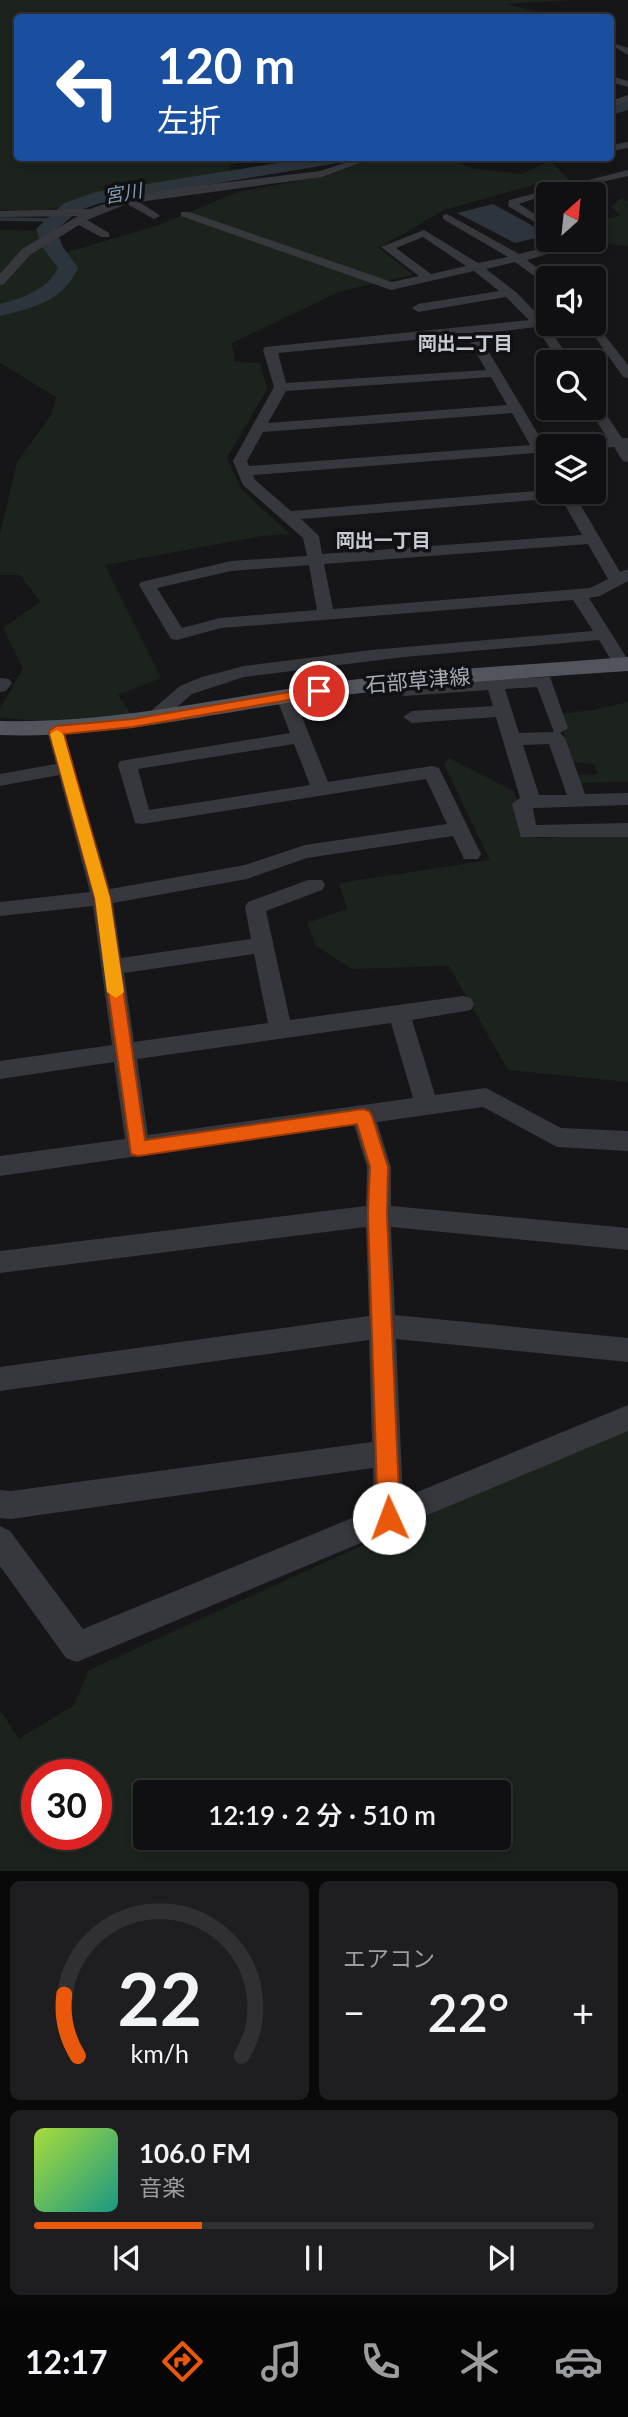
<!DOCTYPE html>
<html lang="ja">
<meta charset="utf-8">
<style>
:root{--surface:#101012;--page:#1e1e20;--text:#f1f3f6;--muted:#9c9d9f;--line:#303032;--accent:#ea580c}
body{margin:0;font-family:Lato,"Noto Sans JP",sans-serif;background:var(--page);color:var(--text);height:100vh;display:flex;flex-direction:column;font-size:26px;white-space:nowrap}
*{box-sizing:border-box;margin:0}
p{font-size:23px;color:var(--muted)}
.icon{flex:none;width:38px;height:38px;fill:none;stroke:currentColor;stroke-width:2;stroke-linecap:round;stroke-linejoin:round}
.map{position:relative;height:1871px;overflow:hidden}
.side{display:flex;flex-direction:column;gap:10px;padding:10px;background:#09090a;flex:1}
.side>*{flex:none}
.top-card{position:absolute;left:14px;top:14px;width:600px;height:147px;border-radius:7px;box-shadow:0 4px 10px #0003,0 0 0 2px var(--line);background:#1a4fa0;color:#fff;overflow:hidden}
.needle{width:46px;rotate:27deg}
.controls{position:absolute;left:536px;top:182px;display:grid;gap:14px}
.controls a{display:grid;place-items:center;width:70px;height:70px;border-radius:7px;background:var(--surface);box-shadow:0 4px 10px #0003,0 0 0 2px var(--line);font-size:35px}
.speed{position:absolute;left:21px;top:1759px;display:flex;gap:14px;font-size:35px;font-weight:700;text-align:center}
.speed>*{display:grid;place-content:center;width:91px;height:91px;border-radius:50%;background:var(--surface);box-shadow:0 4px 10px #0003,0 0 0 2px var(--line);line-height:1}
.speed .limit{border:10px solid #d22;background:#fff;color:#111}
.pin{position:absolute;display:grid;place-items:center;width:60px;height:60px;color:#fff;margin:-30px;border:4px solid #fff;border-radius:50%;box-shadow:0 2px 7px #0007}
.me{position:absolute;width:77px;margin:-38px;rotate:358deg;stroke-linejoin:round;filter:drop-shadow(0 0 5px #0008)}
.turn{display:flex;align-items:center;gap:24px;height:147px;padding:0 28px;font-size:32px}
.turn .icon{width:91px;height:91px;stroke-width:2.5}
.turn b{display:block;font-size:49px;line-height:60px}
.big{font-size:52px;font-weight:600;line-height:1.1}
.side .widget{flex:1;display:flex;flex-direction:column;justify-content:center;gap:10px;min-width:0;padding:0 24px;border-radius:10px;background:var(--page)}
.side .dial{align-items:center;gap:0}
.dial svg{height:182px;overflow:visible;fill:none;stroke:var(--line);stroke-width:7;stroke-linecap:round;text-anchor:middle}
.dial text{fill:var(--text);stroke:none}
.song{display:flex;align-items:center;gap:21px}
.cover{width:84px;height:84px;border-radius:10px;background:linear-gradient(135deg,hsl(80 70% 55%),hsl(170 70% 35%))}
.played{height:7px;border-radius:4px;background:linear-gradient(90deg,var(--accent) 30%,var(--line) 30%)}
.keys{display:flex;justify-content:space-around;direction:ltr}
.heat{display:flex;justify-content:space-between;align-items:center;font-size:38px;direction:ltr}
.side .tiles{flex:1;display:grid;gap:10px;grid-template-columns:1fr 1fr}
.widget:last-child{grid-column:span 2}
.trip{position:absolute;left:133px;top:1780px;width:378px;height:70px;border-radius:7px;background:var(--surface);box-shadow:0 4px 10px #0003,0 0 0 2px var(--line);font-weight:600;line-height:70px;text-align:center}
.tab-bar{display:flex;height:112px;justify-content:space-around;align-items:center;background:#060607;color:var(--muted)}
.tab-bar .icon{width:49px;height:49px}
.tab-bar .current{color:var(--accent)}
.tab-bar b{font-size:32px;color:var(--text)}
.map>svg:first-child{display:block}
.green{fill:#1c231d;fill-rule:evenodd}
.water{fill:#2c353c}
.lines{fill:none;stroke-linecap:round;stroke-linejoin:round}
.stream{stroke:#2c353c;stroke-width:3.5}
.river{fill:#2c353c;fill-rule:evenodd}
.minor{fill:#37383d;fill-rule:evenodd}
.major{fill:#53555c;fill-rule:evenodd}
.route{fill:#ea580c;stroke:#983908;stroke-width:2}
.slow{fill:#f59e0b}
.labels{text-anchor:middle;stroke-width:7;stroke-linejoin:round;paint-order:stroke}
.far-water-label{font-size:19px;font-style:italic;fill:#7f9bb3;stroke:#111113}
.far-neighbourhood-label{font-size:19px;font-weight:bold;fill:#c9ccd4;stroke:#111113}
.street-label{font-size:21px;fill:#a8adb8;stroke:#111113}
</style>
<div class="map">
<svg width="628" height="1871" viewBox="0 0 628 1871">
<rect width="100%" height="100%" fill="#161618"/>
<path class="green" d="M0,0H573L505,4L567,18H18V158H264L230,165L229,171L221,176L154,186L117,199L36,211L0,210Z
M377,158H459L456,161L471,168L521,174L550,161L572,182H544L444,210L379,248L413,275L341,291L232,343L235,362L260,363L267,389L227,458L241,489L290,534L262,536L105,565L161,678L118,695L131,714L57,722L0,718V709L23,668L3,628L40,602L20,575H0V534L17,462L51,415L56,397L0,363V230L45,231L67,252L156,226L238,192L329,175Z
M621,198L628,201V246L575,240H593V217L600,221L620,215L611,207Z
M628,702V782L578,783L575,775L598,774L594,764L569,762L560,714L593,710Z
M449,758L513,791L535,838L628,835V1082L508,1070L449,966L352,969L316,946L307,923L347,909L339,883L490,860L444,764Z
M628,1424V1871H0V1710L19,1739L74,1705L89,1670ZM37,1774H96V1834H37ZM145,1792H499V1838H145Z"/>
<path class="water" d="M493,204L548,234V235L515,243L457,213Z"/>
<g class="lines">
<path class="stream" d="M0,219L53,220"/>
<path class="river" d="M628,100V110L611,115V105Z
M309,158H347L338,163L100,203L78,211L56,230L63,247L78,268C63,301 33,308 0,316V304C23,298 47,290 58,268L43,248L36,229L64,203L96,192Z"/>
<path class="minor" d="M616,44L628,48V55L616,48Z
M611,76L628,81V87L611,82Z
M628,95V101L611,107V101Z
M628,142V148L611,151V145Z
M360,158H374L322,177L139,202L158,214L160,216L154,219L127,204L87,220L109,233V237H101L79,225L30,255L4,284L0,285V274L22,249L78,216L0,217V211L90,209L113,201L164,190L320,171Z
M497,158H522L517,161H497Z
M628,170V176L548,194L519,204L548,222V230L508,206L509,200Z
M181,212H189L392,282L419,276L381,247L424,230L478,263L508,257L443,219V215L447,214L519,254L555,245V240H567L565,249L527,260L551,278H548V286L515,262L486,269L517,293L542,319L548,318V324H553L548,326L571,362H559L536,327L478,334L544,444L554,446H548V462L540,461L535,453L253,475L255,480L291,511L548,490L573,492L620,572L628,569V581L600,596L589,598L628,660V668H616L599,640L404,657L244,677L192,694L157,724H145L142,720L145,716L180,686L202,677L244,666L371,650L593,631L573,600L221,628L177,640L171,639L139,585L141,582L231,561L307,556L303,538L243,485L233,461L274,387L263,350L265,347L529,320L506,297L418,312L412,308L418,304L499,291L474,271L391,290L181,216ZM423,237L466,266L431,274L396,248ZM466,335L486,370L286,383L278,353ZM491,377L507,405L268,423L286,391ZM512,413L530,445L249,466L247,461L263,432ZM561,498L582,535L322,554L319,536L301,519ZM588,544L608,579L590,588L333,609L324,564ZM309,565L317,610L220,618L182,628L157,588L231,571Z
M593,320L628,365V378L623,377L586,324H593Z
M593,401L598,402L622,438H628V462L623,461L614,447L593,449V446H567L574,442L608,439L588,408H593Z
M492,669L498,670L502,679L550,677L568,728L560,733L565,738L585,794L628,793V805L533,808L536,825L628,823V837H521L512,804L520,798L496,717L412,723L403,717L412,711L493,706L488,690L404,696L395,691L404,686L485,680L483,674ZM537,687L554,732L519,733L505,689ZM549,744L567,795H539L523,745Z
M0,678L9,679L12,683L6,691L0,692Z
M285,692L294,697L328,782L432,766L439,768L481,854L478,859H464L453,836L307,858L247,879L113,903L121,958L251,939L245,907L248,902L308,880H322L325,885L322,890L266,911L290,1020L463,996L471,998L474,1004L471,1010L412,1020L435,1095L486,1088L561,1128L628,1131V1151L557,1147L483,1107L377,1122L391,1167V1206L628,1228V1250L391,1227L395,1315L628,1338V1362L396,1339L403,1498L628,1405V1431L77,1662L66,1658L0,1566V1526L10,1531L83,1629L374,1509L373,1468L11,1519L0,1518V1490L11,1491L372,1442L369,1340L0,1391V1367L369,1316L366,1227L0,1273V1251L366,1206L367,1167L354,1125L0,1176V1156L125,1139L114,1062L0,1079V1061L112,1045L93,906L0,916V902L90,892L59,775L0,786V774L56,764L47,731L56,725L62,727L110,889L245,865L305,845L447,824L426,779L142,824L135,823L118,765L120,761L290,733L276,697ZM294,744L310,785L149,810L138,769ZM254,954L268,1023L134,1042L124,973ZM391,1023L413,1098L148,1135L137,1059Z"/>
<path class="major" d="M628,657V671C526,678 423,684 321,698C213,713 109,739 0,735V721C109,724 213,699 321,684C423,670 526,665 628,657Z"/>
</g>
<path class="route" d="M319,687L326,691L324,694L133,727L64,734L110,898L145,1140L363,1109L369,1111L372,1116L388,1167L387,1214L400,1518L397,1525L389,1528L382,1525L378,1518L368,1214L370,1167L357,1124L138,1156L131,1154L95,898L49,731L56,726L133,719Z"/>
<path class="slow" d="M57,730L63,734L110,898L124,992L116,998L107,992L95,898L50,734Z"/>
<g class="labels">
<g class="far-water-label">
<text transform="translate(123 193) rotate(-10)" y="7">宮川</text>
</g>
<g class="far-neighbourhood-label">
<text x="465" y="350">岡出二丁目</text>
<text x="383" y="547">岡出一丁目</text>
</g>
<g class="street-label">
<text transform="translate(418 681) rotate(-5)" y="7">石部草津線</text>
</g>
</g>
</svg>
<div class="controls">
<a><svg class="needle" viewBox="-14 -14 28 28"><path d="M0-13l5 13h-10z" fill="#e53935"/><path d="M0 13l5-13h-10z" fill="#9c9d9f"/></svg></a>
<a><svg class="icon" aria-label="sound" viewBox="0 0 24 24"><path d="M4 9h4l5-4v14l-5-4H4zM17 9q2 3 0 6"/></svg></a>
<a><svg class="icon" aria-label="search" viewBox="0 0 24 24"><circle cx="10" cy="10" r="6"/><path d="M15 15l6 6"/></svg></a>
<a><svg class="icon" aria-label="layers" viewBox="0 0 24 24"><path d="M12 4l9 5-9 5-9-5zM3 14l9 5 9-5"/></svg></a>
</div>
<div class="speed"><div class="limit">30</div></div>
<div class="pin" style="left:319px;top:691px;background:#d93025"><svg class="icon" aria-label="arrive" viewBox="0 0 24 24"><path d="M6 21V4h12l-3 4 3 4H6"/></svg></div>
<svg class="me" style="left:389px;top:1518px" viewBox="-20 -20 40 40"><circle r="19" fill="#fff"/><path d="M0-13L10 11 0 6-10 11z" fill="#ea580c"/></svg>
<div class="trip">12:19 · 2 分 · 510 m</div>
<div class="top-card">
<div class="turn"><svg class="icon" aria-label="left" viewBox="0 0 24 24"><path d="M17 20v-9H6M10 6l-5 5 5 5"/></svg><div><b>120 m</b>左折</div></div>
</div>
</div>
<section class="side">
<div class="tiles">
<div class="widget dial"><svg viewBox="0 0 100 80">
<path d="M14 69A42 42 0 1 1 86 69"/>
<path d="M14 69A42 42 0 0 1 8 42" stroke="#ea580c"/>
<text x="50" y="56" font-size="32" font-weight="700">22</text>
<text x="50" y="72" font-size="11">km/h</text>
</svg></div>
<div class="widget"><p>エアコン</p>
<div class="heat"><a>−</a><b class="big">22°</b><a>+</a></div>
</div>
<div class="widget">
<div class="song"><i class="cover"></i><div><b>106.0 FM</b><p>音楽</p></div></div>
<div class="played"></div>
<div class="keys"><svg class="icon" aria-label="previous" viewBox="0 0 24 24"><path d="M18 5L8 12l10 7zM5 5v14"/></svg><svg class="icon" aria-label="pause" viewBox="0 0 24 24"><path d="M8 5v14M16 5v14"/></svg><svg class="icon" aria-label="next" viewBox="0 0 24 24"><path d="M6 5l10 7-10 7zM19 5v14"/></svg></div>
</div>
</div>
</section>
<nav class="tab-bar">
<b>12:17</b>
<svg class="icon current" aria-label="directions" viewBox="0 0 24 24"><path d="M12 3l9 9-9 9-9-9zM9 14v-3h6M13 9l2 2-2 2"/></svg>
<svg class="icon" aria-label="music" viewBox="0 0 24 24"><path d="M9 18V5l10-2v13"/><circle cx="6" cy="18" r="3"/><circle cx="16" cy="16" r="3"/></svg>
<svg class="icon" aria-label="phone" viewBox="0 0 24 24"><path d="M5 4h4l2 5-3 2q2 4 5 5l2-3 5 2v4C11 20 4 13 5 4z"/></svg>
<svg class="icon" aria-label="climate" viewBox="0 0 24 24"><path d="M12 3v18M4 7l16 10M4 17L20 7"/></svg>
<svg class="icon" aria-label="car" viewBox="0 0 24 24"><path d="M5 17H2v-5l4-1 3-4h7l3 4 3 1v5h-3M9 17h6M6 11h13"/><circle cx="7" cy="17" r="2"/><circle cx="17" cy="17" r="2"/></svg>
</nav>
